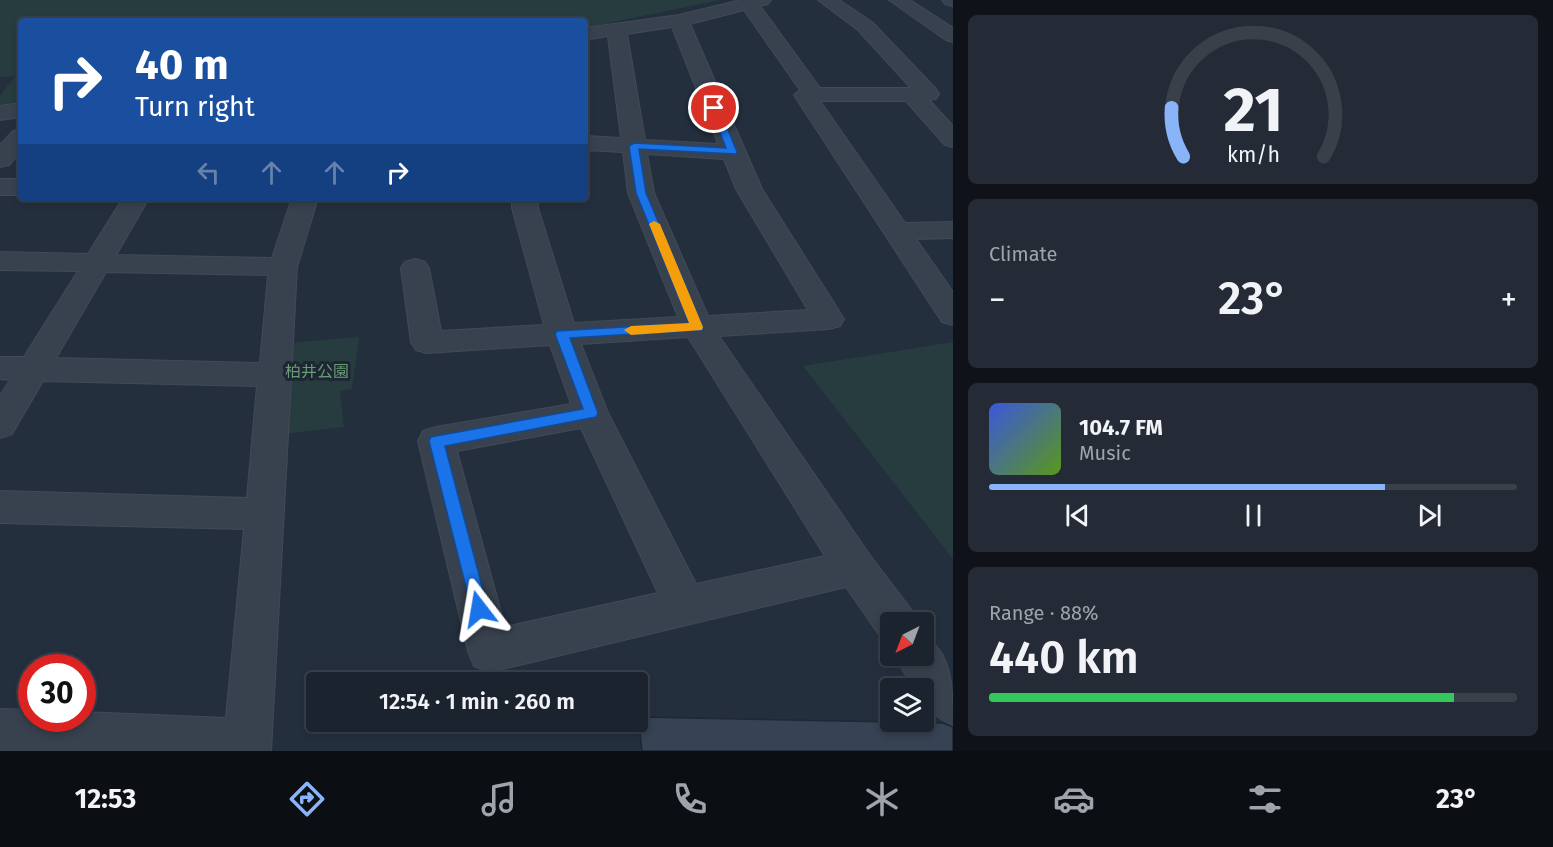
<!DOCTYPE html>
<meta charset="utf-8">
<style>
:root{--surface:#1b232e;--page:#242b36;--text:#f1f3f6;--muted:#a0a4aa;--line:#39404a;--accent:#8ab4f8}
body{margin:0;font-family:"Fira Sans","Noto Sans JP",sans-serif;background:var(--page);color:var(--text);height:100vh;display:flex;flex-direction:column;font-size:22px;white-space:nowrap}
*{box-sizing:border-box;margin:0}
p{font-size:20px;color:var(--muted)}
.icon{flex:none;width:33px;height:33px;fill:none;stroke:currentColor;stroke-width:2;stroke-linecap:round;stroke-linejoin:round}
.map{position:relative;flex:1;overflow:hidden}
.sheet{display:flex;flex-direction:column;gap:15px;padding:15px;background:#0f1319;width:600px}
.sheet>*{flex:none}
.banner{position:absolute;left:18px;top:18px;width:570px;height:183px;border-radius:6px;box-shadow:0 3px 9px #0003,0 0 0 2px var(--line);background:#1a4fa0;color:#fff;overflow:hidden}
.needle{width:39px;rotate:222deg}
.fabs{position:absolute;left:880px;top:612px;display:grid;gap:12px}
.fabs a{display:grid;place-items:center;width:54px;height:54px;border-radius:6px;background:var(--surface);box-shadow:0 3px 9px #0003,0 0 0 2px var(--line);font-size:30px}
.speed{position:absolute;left:18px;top:654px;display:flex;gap:12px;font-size:30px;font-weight:700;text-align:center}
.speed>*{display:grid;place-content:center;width:78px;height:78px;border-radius:50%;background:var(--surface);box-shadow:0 3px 9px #0003,0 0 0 2px var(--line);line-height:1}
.speed .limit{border:9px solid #d22;background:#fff;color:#111}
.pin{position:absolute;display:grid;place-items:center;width:51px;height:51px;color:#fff;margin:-26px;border:3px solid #fff;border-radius:50%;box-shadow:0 2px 6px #0007}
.me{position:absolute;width:66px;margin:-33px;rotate:346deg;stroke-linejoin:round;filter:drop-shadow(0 0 4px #0008)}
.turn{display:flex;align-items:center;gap:21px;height:126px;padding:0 18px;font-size:27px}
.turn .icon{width:78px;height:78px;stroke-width:2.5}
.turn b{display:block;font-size:42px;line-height:51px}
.lanes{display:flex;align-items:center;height:57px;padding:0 18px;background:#0003;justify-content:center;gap:30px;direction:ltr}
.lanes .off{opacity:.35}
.big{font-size:45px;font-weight:600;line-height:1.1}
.sheet .widget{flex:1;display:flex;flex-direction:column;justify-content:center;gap:9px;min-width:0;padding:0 21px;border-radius:9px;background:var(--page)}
.sheet .dial{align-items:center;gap:0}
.dial svg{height:156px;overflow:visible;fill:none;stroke:var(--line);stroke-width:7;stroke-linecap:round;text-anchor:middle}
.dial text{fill:var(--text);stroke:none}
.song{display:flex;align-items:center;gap:18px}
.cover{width:72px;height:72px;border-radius:9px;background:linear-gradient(135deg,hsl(230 70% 55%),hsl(90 70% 35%))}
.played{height:6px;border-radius:3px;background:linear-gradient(90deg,var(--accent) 75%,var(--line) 75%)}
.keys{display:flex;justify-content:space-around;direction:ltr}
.heat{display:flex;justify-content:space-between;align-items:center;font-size:33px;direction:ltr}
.charge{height:9px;border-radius:4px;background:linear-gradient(90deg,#34c759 88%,var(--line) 0)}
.trip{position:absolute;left:306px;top:672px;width:342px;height:60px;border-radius:6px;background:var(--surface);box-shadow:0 3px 9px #0003,0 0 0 2px var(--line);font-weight:600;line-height:60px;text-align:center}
.menu{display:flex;height:96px;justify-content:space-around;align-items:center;background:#0b0e12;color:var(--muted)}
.menu .icon{width:42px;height:42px}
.menu .selected{color:var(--accent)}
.menu b{font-size:27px;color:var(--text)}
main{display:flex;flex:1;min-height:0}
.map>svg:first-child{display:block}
.green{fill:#263c3f}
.building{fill:#364354;stroke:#1f2835;stroke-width:1.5}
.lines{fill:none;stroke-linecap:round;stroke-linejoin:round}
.minor-casing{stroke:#414a57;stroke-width:2}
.minor{fill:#38414e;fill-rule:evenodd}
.route{fill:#1a73e8;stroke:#114b97;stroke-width:1.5}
.slow{fill:#f59e0b}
.labels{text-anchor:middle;stroke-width:6;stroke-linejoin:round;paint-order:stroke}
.park-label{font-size:16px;fill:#6b9a76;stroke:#1d2633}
</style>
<main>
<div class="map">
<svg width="953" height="751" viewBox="0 0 953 751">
<rect width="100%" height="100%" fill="#242f3e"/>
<path class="green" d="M0,0H720L585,28V21H21V103L0,106V96L15,76L0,77Z
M359,337L352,389L340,391L344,427L282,434L288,343Z
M953,342V559L803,366Z"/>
<path class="building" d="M638,717L943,723L953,727V751H642Z"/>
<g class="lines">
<defs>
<path id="minor" d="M741,0H771L768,4L760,6L820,88H911L858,30L818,0H839L872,22L936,89L939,94L936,99L929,100L953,126V147L945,145L906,101H820L905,223L953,222V238L916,239L953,292V325L942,322L794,95L800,90L744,10L690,24L762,189L844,319L840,326L829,329L719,336L869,554L910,608L917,622H891V640L880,636L846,587L490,672L474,666L468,651L418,441L423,431L436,427L571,404L550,345L427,353L416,350L411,342L401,268L405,262L415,259L425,262L429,268L441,331L544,325L512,208V198H538V208L574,323L678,317L628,193L623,152L585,150V136L621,138L608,36L585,40V28L679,15ZM672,27L718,144L645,140L627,34ZM647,154L724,159L736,189L808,310L708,316L654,193ZM688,337L825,556L696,584L608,413L581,344ZM581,428L658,593L505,627L457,451Z
M889,0H910L953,28V42L946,40Z
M942,0H953V6L945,4Z
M21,103V117L0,120V106Z
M21,129V151L9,165L0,167V145L13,131Z
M0,179H21V195H0Z
M123,198H149L116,255L272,258L292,198H318L297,267L271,751H0V709L32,710V718H82V712L226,718L244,529L0,523V491L247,498L257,386L43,381L12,434L0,438V396L10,380L0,379V357H24L78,271L0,270V252L88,254ZM106,272L268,275L260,363L56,358Z
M924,637C953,652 953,692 953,725C936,718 924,708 924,688H916L903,671L897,656H924Z"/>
</defs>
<use href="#minor" class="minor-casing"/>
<use href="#minor" class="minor"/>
</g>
<path class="route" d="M714,105L719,108L737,152L736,154L639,149L646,193L703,327L702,330L570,338L598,413L596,417L445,446L488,609L485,615L479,617L473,615L429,441L431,437L436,436L583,409L555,334L557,331L689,323L636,193L629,146L634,143L726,148L710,108Z"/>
<path class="slow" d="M654,221L660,224L703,327L702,330L631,335L624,330L631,326L689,323L649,224Z"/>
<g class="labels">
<g class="park-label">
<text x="317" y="377">柏井公園</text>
</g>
</g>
</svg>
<div class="fabs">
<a><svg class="needle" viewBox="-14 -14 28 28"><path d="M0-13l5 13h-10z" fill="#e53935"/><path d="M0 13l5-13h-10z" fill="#a0a4aa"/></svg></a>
<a><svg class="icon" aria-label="layers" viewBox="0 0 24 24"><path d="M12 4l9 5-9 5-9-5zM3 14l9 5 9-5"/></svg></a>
</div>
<div class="speed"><div class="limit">30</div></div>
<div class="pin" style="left:714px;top:108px;background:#d93025"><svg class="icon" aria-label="arrive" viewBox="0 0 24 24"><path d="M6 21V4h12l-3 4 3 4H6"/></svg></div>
<svg class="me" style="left:479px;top:609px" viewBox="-20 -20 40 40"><path d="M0-17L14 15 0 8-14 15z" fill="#1a73e8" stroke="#fff" stroke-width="4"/></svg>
<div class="trip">12:54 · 1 min · 260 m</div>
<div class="banner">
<div class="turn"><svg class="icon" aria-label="right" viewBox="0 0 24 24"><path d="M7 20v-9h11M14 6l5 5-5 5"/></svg><div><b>40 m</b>Turn right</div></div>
<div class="lanes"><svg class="icon off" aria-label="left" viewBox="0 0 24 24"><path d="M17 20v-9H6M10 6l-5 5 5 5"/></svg><svg class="icon off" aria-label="ahead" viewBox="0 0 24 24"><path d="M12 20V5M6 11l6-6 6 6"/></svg><svg class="icon off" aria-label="ahead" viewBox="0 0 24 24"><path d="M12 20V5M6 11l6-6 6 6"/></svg><svg class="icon" aria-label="right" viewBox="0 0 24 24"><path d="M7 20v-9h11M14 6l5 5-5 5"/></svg></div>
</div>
</div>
<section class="sheet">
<div class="widget dial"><svg viewBox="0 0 100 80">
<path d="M14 69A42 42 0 1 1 86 69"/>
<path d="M14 69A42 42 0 0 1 8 44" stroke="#8ab4f8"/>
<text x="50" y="56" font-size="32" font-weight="700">21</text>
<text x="50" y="72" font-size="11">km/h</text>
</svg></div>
<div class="widget"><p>Climate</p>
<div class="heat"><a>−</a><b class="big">23°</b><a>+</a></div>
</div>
<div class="widget">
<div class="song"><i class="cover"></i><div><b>104.7 FM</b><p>Music</p></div></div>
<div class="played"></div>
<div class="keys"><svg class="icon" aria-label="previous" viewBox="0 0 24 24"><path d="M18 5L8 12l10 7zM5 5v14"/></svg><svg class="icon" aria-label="pause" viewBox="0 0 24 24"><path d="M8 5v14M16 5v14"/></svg><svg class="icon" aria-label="next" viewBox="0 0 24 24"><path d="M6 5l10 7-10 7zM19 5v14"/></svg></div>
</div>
<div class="widget"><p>Range · 88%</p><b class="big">440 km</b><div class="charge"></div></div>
</section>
</main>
<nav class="menu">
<b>12:53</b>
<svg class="icon selected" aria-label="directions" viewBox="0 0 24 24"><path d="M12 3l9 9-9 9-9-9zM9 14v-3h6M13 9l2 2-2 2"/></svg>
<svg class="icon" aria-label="music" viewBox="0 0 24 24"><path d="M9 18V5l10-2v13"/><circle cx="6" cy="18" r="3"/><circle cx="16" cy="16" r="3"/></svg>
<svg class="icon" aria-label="phone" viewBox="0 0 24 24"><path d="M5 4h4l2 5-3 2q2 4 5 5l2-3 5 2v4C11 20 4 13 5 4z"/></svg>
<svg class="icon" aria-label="climate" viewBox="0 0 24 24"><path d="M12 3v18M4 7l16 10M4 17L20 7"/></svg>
<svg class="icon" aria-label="car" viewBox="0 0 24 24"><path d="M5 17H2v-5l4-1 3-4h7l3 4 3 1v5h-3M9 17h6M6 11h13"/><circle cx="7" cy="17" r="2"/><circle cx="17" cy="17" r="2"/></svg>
<svg class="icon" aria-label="filters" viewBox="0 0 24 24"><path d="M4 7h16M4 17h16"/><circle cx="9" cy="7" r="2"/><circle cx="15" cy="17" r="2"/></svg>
<b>23°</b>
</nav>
